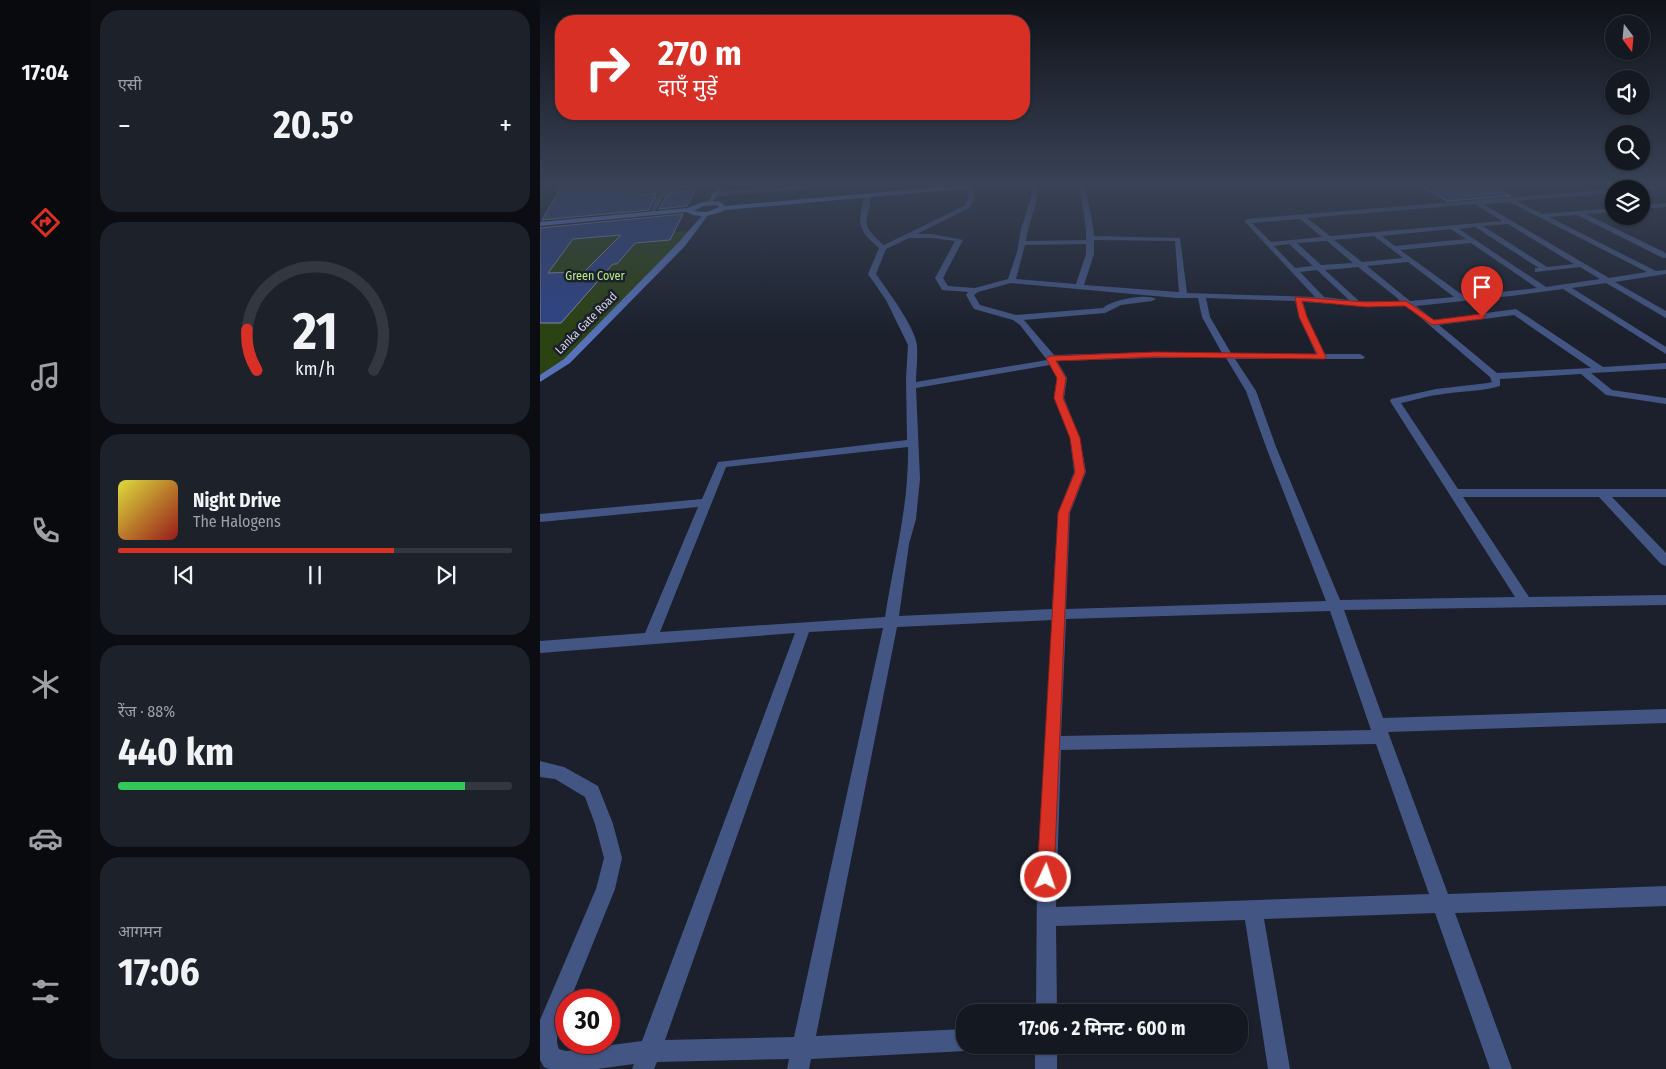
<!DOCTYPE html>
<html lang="hi">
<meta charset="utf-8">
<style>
:root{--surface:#141821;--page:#1d212a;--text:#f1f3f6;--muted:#9da0a5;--line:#33373f;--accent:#d93025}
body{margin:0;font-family:"Fira Sans Condensed","Noto Sans Devanagari",sans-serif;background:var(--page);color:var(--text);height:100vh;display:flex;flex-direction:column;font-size:19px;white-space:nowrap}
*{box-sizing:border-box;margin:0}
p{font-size:16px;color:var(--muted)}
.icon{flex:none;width:28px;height:28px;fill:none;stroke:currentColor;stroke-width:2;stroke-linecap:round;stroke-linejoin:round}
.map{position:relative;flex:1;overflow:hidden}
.details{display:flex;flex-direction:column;gap:10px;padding:10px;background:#0b0d12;width:450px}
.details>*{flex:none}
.top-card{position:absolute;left:15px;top:15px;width:475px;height:105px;border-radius:20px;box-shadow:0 1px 4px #0004,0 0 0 1px var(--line);background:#d93025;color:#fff;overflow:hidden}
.needle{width:32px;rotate:164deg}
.buttons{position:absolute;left:1065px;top:15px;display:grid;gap:10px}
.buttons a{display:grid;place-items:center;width:45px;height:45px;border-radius:50%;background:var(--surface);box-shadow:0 1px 4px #0004,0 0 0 1px var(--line);font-size:25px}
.speed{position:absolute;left:15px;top:989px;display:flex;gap:10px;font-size:25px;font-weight:700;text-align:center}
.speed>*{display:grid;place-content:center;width:65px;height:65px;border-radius:50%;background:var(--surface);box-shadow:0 1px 4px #0004,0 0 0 1px var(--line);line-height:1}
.speed .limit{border:8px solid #d22;background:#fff;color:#111}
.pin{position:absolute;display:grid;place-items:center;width:42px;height:42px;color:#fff;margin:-51px -21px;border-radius:50% 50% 50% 0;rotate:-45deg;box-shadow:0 0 5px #0007}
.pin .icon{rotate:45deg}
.me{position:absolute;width:55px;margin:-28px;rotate:3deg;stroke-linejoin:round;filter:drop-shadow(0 0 4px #0008)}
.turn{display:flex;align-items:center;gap:18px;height:105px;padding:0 20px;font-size:22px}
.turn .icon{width:65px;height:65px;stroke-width:2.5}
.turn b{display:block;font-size:35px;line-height:42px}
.big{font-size:38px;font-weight:700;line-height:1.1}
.details .tile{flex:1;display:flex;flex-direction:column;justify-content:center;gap:8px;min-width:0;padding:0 18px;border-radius:20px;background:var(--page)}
.details .dial{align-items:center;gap:0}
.dial svg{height:130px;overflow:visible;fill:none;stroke:var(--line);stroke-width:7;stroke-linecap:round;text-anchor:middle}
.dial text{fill:var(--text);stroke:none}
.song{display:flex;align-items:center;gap:15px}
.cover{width:60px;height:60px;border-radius:8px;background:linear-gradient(135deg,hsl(60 70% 55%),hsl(0 70% 35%))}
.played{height:5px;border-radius:2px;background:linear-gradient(90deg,var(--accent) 70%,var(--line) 70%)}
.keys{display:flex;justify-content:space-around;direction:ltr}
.heat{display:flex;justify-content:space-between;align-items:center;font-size:28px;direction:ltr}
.charge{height:8px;border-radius:4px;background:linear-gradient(90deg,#34c759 88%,var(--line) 0)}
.trip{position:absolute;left:416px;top:1004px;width:292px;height:50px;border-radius:20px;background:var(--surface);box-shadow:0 1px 4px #0004,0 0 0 1px var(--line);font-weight:700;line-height:50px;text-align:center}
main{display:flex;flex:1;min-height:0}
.tab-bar{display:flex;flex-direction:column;width:90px;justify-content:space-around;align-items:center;background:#080a0d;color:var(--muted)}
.tab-bar .icon{width:35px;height:35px}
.tab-bar .selected{color:var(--accent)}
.tab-bar b{font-size:22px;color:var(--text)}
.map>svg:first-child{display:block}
.green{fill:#2b4211}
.building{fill:#2e4487;stroke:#898f9f;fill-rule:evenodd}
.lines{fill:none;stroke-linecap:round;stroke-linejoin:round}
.street{fill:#435583;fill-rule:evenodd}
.secondary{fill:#5772bb;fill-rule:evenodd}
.primary{fill:#6688e7;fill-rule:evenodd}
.route{fill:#d93025;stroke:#8d1f18}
.labels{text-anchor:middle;stroke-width:5;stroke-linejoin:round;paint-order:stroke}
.far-park-label{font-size:12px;fill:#b6ec83;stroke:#1b202c}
.far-street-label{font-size:12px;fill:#d4d8e0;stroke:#1b202c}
</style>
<main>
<nav class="tab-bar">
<b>17:04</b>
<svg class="icon selected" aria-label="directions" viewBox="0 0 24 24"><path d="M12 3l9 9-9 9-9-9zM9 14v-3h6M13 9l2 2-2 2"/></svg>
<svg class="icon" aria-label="music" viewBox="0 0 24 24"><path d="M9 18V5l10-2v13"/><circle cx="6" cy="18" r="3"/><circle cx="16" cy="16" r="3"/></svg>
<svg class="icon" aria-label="phone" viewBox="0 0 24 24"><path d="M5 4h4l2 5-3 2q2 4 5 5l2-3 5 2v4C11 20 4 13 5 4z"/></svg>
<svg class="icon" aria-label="climate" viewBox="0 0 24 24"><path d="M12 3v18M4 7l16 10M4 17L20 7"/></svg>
<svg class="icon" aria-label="car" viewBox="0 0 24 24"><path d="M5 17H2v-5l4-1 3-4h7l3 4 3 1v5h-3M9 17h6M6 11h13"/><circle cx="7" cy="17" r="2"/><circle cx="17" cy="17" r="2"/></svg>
<svg class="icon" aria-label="filters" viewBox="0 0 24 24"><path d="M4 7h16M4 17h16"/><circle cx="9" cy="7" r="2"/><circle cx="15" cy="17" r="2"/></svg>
</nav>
<section class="details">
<div class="tile"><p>एसी</p>
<div class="heat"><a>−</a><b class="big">20.5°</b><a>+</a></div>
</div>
<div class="tile dial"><svg viewBox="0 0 100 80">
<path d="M14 69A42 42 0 1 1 86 69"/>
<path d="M14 69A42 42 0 0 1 8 44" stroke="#d93025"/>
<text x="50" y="56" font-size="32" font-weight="700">21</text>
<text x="50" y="72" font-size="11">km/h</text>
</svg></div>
<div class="tile">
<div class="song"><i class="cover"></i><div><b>Night Drive</b><p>The Halogens</p></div></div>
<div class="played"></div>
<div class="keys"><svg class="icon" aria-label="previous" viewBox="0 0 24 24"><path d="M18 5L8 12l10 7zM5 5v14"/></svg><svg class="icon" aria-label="pause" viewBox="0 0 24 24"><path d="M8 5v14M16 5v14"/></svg><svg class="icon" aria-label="next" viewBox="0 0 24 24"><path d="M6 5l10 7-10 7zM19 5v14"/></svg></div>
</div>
<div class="tile"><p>रेंज · 88%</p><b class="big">440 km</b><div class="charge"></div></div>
<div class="tile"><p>आगमन</p><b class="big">17:06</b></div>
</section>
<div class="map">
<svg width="1126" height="1069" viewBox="0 0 1126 1069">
<rect width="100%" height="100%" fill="#1b202c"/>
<path class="green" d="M87,230L79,244L130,240L133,232L152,231L27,361L0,379V251L26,248L33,239L50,238L53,233Z"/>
<path class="building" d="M121,185L95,190L100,195L117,193L109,210L2,220L22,186Z
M879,185H950L971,196L907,201Z
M155,190L147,206L119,209L128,193Z
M143,214L130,240L95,243L77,264H73L21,323H0V228ZM81,235L44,272L8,273L33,239Z"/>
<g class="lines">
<path class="street" d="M0,185H4L0,187Z
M124,185H130L129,187L178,185L127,191L113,215H109L120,191L100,193L97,191L123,187Z
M268,185H294L291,187L175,196L172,194L175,192Z
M427,185H433L434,200L429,208L377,234H392L423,240L403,278L408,286L435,288L468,279L477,252L481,229L492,194L491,185H497C499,203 488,222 486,241L546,240C547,222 541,204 539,185H545C547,202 553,218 554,236L640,238L647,293L775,297L705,222L704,221L707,219L1074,189V193L976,201L1002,214L1074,208V212L1046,214L1126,253V258H1123L1037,215L1009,217L1116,271L1126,270V274L1075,282L1126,311V318L1066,283L1032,288L1126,347V354L1023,289L971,296L876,306L894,320L976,309L1063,367L1126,363V369L1051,373L1072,390L1126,398V404L1066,395L1041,374L960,379V386C939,392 918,391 897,395C885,396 873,401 861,403L918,489H1126V497H1072L1126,553V566L1121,564L1059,497H923L989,597L1126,595V605L804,610L843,718L1126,709V723L848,732L908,894L1126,886V906L915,913L972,1069H950L895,913L724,919L750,1069H728L705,920L516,926L517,1012H496L497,877L512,620L357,627L276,1036L425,1029V1045H434L433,1048L425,1051L271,1059L269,1069H247L249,1059L117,1062L114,1069H92L94,1064L57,1069H9L4,1067L0,1060V1020L56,889L64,858L55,824L45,797L15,779L0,777V761L24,767L58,786L73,824L82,858L75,889L30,1000H26C26,1017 12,1033 19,1049L26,1051L102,1041L255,633L0,653V641L105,633L158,507L0,522V514L162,499L178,462L367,440L366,378L368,345L346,300L328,274L339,248C317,230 317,222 325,195L330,194C332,221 314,220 344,245L424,206L428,200ZM968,202H969L1107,272L1069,278L943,204ZM935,204L962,221L790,236L767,218ZM760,219L782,237L731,242L712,223ZM968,224L1034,264L1007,267L943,226ZM935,227L999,268H995V272L1040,267L1060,279L1006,287L919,229ZM911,229L926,239L855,246L842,236ZM834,236L863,258L822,262L794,240ZM369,238H392L415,241L395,278L402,290L428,292L426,295L434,309L473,320L480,325L507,360L376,382C376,370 378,358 377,346C376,328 347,290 336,274L346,249ZM554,240L635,241L639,292L544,285L554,254ZM787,241L813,263L781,265L757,243ZM931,243L997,288L924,296L860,250ZM546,244V254L536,284L476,279L485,245ZM749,244L773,266L755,268L734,246ZM868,262L914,297L870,301L827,266ZM818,267L856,297L861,302L819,301L785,270ZM777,270L809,300L784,297L760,272ZM471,283L637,298H658L662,317L682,353L615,352L514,355L484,320L565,313L581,305L612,301L616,299C607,293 571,300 563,308L476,315L440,305L434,295L438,292ZM666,298L755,301L759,317L776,354L691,353L670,317ZM763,302L826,306H867L950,377L952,382L948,383L896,389L851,399L850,401L975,597L800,600L736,447L716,391L695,359H823L825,357L820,354H785L767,317ZM974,315L1051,368L957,373L899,325ZM615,358H686L706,391L726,447L786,601L526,609L530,513L546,472L540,438L524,398L527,378L517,361ZM510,365L517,378L514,398L530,438L534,472L518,513L512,609L359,616L369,544L376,519L380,479L376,388ZM368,447C369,506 354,559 345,617L120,632L186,467ZM790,611L831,730L521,736L526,619ZM343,628L254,1037L125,1040L269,632ZM836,744L889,894L516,907L521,750Z
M1126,185V188L1101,191V189H1098Z
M1126,203V207L1101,209V205Z
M495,1045H517V1069H495Z"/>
<path class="secondary" d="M178,185H184L171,204H167Z
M164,213L169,214L145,246L30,363L0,382V375L24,359L139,242Z"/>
<path class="primary" d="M423,185H446L443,187L185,210C173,216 158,219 146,212L0,226V222L148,208L163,202L179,201L185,206ZM177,205L179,207L167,212L153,211L164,206Z"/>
</g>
<linearGradient id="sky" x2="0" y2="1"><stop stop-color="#0f1218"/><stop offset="0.55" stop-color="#394256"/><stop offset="1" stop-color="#394256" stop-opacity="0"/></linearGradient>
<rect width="1126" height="335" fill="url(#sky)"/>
<path class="route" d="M755,297L826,302L866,301L894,320L942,314L946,317L942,319L892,325L865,306L826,307L762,301L767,317L786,357L785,359L615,357L516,361L526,378L523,398L540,438L545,472L529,513L514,877L512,883L506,886L499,883L497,877L518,513L535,472L530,438L514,398L517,378L506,358L511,356L615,352L777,354L759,317Z"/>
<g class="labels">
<g class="far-park-label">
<text x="55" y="280">Green Cover</text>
</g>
<g class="far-street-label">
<text transform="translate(46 323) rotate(-45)" y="4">Lanka Gate Road</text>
</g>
</g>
</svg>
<div class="buttons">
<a><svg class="needle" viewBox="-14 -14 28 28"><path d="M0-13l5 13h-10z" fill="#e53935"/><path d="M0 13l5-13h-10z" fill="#9da0a5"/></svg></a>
<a><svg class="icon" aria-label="sound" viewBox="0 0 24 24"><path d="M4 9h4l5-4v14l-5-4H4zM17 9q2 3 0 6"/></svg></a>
<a><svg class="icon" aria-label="search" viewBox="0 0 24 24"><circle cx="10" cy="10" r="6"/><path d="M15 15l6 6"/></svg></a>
<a><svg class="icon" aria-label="layers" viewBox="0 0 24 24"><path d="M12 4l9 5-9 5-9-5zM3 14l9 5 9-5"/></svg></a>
</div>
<div class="speed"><div class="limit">30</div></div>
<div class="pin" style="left:942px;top:317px;background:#d93025"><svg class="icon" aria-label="arrive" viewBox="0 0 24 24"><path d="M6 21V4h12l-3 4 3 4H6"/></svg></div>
<svg class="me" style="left:506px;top:877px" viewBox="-20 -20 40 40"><circle r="17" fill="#d93025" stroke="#fff" stroke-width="3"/><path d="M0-11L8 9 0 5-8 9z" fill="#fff"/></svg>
<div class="trip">17:06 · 2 मिनट · 600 m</div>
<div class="top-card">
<div class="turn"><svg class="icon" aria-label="right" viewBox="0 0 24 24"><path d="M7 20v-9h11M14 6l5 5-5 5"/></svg><div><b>270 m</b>दाएँ मुड़ें</div></div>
</div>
</div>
</main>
